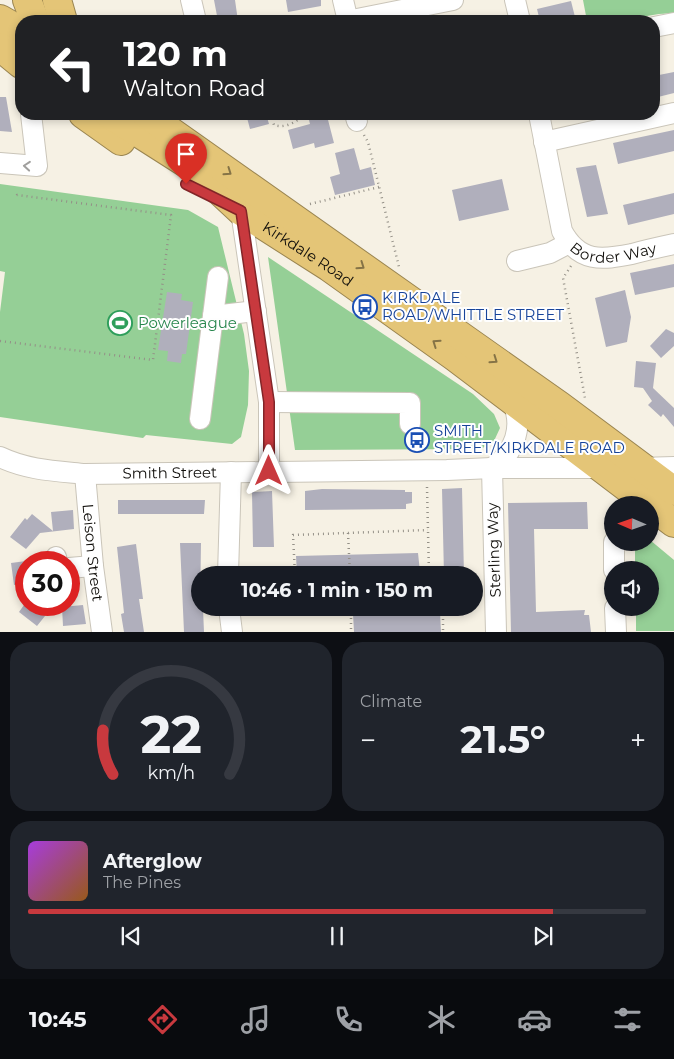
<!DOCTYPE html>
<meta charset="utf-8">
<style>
:root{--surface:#171b24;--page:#20242c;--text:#f1f3f6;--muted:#9ea1a6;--line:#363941;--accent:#c8393e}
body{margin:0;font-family:Montserrat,sans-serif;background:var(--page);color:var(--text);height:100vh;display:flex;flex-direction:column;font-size:19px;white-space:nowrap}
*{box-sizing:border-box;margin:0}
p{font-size:16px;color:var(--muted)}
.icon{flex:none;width:28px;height:28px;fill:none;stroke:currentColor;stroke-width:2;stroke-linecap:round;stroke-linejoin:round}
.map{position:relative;height:632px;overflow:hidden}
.panel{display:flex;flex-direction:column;gap:10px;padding:10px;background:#0d0f14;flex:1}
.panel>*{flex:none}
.banner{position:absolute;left:15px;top:15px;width:645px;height:105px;border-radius:20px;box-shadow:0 2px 8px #0003;background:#202124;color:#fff;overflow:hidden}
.needle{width:32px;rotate:272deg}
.buttons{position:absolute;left:604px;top:496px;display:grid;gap:10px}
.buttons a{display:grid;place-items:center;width:55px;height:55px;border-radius:50%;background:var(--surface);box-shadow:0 2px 8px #0003;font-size:25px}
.speed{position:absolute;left:15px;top:551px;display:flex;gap:10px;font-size:25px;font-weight:700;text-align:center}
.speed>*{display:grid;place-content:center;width:65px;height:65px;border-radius:50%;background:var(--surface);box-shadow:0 2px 8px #0003;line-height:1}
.speed .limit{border:8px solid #d22;background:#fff;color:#111}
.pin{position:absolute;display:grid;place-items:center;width:42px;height:42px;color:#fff;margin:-51px -21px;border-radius:50% 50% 50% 0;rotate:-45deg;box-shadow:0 0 5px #0007}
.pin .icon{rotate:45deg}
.me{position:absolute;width:55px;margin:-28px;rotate:0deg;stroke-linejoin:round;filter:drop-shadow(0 0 4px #0008)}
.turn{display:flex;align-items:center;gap:18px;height:105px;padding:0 25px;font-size:22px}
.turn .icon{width:65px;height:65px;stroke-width:2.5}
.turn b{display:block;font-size:35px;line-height:42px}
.big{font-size:38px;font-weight:700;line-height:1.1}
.panel .card{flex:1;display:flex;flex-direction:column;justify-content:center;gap:8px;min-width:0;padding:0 18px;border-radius:20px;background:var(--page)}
.panel .dial{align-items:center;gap:0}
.dial svg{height:130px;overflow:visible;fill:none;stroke:var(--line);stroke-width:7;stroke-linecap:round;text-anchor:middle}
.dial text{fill:var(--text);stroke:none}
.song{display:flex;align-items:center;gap:15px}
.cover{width:60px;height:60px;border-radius:8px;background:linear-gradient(135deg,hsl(280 70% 55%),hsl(30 70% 35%))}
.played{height:5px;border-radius:2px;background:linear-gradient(90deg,var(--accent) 85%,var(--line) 85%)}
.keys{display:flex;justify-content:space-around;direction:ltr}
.heat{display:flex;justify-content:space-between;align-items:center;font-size:28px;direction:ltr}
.panel .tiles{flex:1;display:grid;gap:10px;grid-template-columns:1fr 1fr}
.card:last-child{grid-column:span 2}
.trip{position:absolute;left:191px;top:566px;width:292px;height:50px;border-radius:25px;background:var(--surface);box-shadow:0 2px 8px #0003;font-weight:700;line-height:50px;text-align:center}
.tabs{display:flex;height:80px;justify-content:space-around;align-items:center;background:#090b0e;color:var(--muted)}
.tabs .icon{width:35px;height:35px}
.tabs .active{color:var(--accent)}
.tabs b{font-size:22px;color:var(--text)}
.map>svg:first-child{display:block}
.green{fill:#95cf96}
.building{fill:#b0afbc}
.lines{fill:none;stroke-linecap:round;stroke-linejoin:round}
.minor-casing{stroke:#cac5b9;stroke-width:22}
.highway-casing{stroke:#9a8551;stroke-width:30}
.path{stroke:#949087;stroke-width:2.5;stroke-dasharray:1 4;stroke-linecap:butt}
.minor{stroke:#fff;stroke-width:20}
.highway{stroke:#e4c577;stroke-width:28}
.oneway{stroke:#a09f9d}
.oneway2{stroke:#857346}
.route-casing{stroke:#822528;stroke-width:12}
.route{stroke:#c8393e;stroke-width:9}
.labels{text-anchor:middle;stroke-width:4;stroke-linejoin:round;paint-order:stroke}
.street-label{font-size:15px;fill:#110f0b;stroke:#fefefe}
.transit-label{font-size:15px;fill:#164399;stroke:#fefefe;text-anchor:start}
.leisure-label{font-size:15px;fill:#27864d;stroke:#fefefe;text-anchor:start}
</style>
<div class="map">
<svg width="674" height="632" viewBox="0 0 674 632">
<rect width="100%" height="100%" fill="#f6f1e4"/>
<path class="green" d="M583,0H674V13L659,14L616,21H587Z
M0,184L188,210L218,227L244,334L249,371L248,405L241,437L232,444L146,435L143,438L0,417V312L5,272L0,271Z
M268,257L473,394L494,414L500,428L494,441L481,449L295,450Z
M650,540L674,560V631H636V608H650V570H635V543L650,542Z"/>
<path class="building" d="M214,0H235L238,21H218Z
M286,0H321V6L288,12Z
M571,1L576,21H540L537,9Z
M674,72V93L654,98V76Z
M0,97H6L12,132L0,131Z
M246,114H266L269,124L250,129Z
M327,116L334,143L315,148L314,143L293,149L288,130L310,124L309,120Z
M674,130V151L618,164L613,143Z
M354,148L360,170L371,167L375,185L335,195L330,177L340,174L335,153Z
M596,165L608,214L587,217L576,168Z
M502,179L509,210L459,221L452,190Z
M674,193V214L628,225L623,205Z
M674,264V287L635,295L630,273Z
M625,290L631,317L627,342L606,347L595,298Z
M167,292L182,294L181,300L193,302L186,354H182L181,363L167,361L168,351L158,350Z
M666,329L674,333V346L661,358L650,346Z
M636,361L656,363L653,388L674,408V427L663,414L661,417L648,405L652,401L643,388L634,387Z
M462,488L464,575H444L442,489Z
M322,489L405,490V492H412V503L406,504V509L305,510V491Z
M272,491L274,547H253L252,492Z
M118,500H205L204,514H118Z
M587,502L588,529H534L536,612L585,610L584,615H589L591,632H511L508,503Z
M73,510L74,529L40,533L26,549L10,537L25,518L27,520L32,514L53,531L51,512Z
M180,543H201L200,609H203L204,632H184Z
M136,544L143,599H139L144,632H124L121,614L124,613L117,547Z
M418,553L420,572L297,575L296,556Z
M26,561V583L14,585L11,563Z
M24,605H42L49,611L37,626L19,612Z
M83,605L86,624L63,626L62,607Z
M440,612L441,632H354L353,614Z"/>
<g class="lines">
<defs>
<g id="minor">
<path d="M191,0L196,21"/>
<path d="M343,0L348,21"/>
<path d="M515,0L520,21"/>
<path d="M347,21L453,0"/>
<path d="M654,27L674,23"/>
<path d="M355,114L357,121"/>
<path id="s1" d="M539,114L562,231C579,263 602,260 632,254C646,250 660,247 674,244"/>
<path d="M544,142L674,113"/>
<path d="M0,163L37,166L31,114"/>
<path d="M241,211L269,402V471"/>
<path d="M517,261L550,253L569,243"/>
<path d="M213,316L218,277"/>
<path d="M269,402L410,403V424"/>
<path d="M200,419L213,316L256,311"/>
<path id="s2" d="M0,457C27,470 55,471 85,474L447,470L492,468H605"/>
<path d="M639,468L674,467"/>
<path id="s3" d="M85,474L93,566L102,632"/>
<path d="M614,542V570"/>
<path d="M56,557L57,562"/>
<path d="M69,568L93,566"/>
<path d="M228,575L231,472"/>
<path d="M229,608L232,632"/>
<path d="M615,608L616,632"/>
<path d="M496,632L492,468C515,453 524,426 512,401"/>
</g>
<g id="highway">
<path d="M27,0L35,21"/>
<path d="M57,0L63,21"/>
<path d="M0,19L21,31"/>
<path d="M0,47L21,64"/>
<path d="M83,114L121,141"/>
<path id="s4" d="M109,114L197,170L241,211L329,267L455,357L674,523"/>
<path d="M146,114L560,406L674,491"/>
</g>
</defs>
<use href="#minor" class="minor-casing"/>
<use href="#highway" class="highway-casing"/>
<path class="path" d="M271,114L274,125C286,129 297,121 306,114
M364,135L368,142L399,267
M310,204L379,187
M571,266L563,278L585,398
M0,341L153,360L171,215L17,195L16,199
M427,487L429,575
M348,533L350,575
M295,575L293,535L428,530
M351,608V632
M443,609V632"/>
<use href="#minor" class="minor"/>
<use href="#highway" class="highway"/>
</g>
<defs><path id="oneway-chevron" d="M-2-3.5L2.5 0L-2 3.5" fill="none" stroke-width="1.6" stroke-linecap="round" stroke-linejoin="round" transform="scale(1.25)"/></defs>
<use class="oneway" href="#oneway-chevron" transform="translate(27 166) rotate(-175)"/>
<g class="oneway2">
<use href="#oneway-chevron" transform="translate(228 172) rotate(35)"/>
<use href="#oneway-chevron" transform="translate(361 266) rotate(35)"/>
<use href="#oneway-chevron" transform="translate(436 343) rotate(-145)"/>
<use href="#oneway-chevron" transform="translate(494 360) rotate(35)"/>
</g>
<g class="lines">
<defs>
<path id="route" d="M186,184L241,211L269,402V471"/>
</defs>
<use href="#route" class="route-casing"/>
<use href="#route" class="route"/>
</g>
<defs>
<symbol id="bus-ring" viewBox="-11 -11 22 22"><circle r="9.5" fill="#fefefe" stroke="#1a4fb4" stroke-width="1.5"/><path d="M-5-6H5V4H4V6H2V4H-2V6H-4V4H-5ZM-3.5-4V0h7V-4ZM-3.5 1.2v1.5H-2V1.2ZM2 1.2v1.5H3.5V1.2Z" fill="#1a4fb4"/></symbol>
<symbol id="stadium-ring" viewBox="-11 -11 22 22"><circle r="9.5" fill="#fefefe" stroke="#2e9e5b" stroke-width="1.5"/><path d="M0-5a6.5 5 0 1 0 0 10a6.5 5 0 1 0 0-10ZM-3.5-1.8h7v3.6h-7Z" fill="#2e9e5b"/></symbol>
</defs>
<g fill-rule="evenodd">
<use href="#bus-ring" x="351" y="293" width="28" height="28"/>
<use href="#stadium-ring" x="106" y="309" width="28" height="28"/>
<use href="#bus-ring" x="403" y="426" width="28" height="28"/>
</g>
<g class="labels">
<g class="street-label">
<text dy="5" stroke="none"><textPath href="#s1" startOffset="181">Border Way</textPath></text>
<text dy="5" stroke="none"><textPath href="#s4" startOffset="244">Kirkdale Road</textPath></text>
<text dy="5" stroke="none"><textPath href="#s2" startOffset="172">Smith Street</textPath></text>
<text transform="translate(494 550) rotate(-92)" y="5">Sterling Way</text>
<text dy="5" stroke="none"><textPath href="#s3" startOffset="79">Leison Street</textPath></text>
</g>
<g class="transit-label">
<text x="382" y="303">KIRKDALE<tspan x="382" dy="17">ROAD/WHITTLE STREET</tspan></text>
<text x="434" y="436">SMITH<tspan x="434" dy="17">STREET/KIRKDALE ROAD</tspan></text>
</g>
<g class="leisure-label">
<text x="138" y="328">Powerleague</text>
</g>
</g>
</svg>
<div class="buttons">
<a><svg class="needle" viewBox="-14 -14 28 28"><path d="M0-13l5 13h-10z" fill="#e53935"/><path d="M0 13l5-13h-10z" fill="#9ea1a6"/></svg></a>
<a><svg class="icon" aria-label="sound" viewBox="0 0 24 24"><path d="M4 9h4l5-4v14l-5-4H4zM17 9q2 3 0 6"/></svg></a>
</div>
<div class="speed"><div class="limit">30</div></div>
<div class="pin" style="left:186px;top:184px;background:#d93025"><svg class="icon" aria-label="arrive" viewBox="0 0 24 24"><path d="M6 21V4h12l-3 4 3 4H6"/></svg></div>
<svg class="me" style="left:269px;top:471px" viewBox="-20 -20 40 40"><path d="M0-17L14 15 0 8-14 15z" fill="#c8393e" stroke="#fff" stroke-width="4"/></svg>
<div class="trip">10:46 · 1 min · 150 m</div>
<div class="banner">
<div class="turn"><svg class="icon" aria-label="left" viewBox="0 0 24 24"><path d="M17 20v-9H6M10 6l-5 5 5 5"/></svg><div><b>120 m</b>Walton Road</div></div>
</div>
</div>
<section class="panel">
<div class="tiles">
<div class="card dial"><svg viewBox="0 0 100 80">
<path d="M14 69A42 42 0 1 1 86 69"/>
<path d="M14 69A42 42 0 0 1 8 42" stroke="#c8393e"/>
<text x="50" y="56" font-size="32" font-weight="700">22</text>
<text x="50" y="72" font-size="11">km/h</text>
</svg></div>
<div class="card"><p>Climate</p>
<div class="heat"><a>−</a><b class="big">21.5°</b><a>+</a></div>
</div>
<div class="card">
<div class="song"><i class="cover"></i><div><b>Afterglow</b><p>The Pines</p></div></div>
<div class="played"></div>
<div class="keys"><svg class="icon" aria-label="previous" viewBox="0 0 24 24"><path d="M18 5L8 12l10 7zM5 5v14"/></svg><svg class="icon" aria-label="pause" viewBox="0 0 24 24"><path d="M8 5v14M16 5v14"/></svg><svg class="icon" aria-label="next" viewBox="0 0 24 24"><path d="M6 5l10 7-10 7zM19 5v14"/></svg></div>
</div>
</div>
</section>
<nav class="tabs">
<b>10:45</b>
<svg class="icon active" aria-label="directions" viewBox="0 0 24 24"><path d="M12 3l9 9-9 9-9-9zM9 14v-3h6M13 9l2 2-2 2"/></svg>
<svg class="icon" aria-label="music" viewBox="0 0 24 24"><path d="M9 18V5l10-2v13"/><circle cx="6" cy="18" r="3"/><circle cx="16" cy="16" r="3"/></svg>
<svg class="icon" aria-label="phone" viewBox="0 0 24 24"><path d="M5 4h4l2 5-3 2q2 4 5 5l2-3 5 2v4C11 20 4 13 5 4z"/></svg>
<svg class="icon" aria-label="climate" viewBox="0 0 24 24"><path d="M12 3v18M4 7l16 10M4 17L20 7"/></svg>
<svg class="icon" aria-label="car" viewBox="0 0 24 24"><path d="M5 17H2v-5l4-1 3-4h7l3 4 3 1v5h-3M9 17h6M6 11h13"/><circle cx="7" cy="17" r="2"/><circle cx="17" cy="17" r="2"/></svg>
<svg class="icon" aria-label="filters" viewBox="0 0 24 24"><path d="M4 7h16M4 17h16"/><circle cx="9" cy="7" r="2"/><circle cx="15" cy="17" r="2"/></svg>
</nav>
